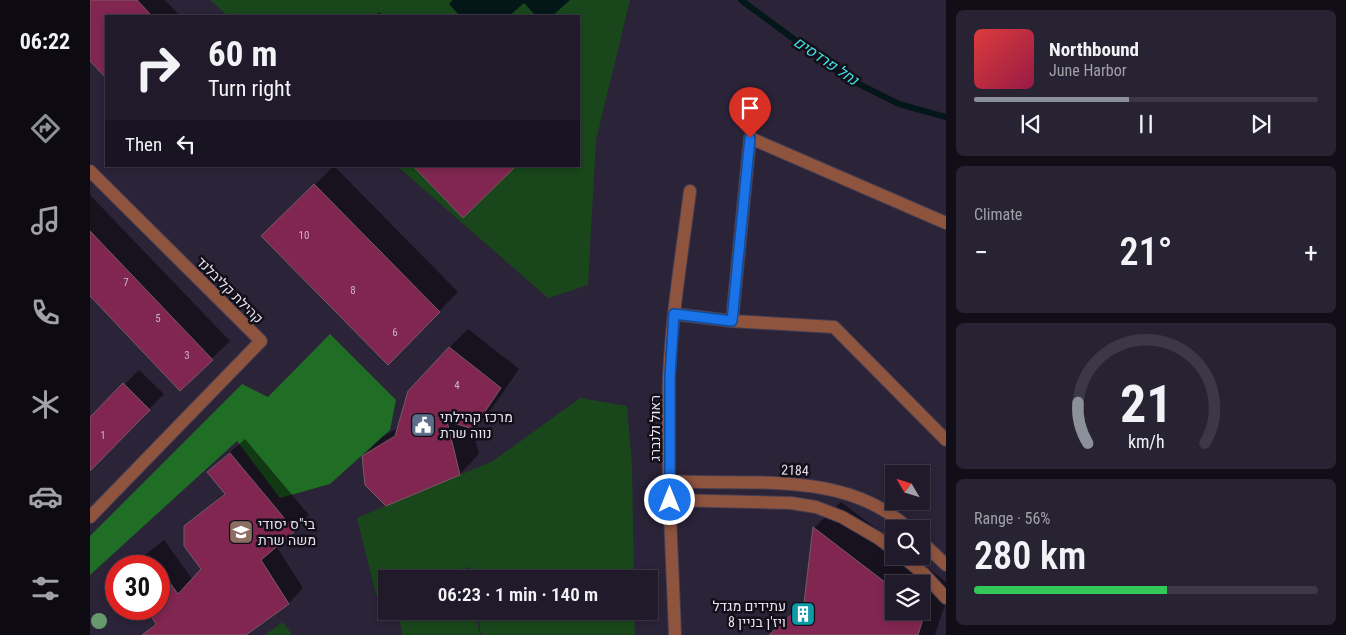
<!DOCTYPE html>
<meta charset="utf-8">
<style>
:root{--surface:#201a2a;--page:#282332;--text:#f1f3f6;--muted:#a2a1a8;--line:#3d3847;--accent:#8c9099}
body{margin:0;font-family:"Roboto Condensed",Heebo,sans-serif;background:var(--page);color:var(--text);height:100vh;display:flex;flex-direction:column;font-size:19px;white-space:nowrap}
*{box-sizing:border-box;margin:0}
p{font-size:16px;color:var(--muted)}
.icon{flex:none;width:28px;height:28px;fill:none;stroke:currentColor;stroke-width:2;stroke-linecap:round;stroke-linejoin:round}
.map{position:relative;flex:1;overflow:hidden}
.side{display:flex;flex-direction:column;gap:10px;padding:10px;background:#120e17;width:400px}
.side>*{flex:none}
.hud{position:absolute;left:15px;top:15px;width:475px;height:152px;border-radius:0px;box-shadow:0 2px 8px #0003,0 0 0 1px var(--line);background:#201a2a;color:var(--text);overflow:hidden}
.needle{width:32px;rotate:308deg}
.controls{position:absolute;left:795px;top:465px;display:grid;gap:10px}
.controls a{display:grid;place-items:center;width:45px;height:45px;border-radius:0px;background:var(--surface);box-shadow:0 2px 8px #0003,0 0 0 1px var(--line);font-size:25px}
.speed{position:absolute;left:15px;top:555px;display:flex;gap:10px;font-size:25px;font-weight:700;text-align:center}
.speed>*{display:grid;place-content:center;width:65px;height:65px;border-radius:50%;background:var(--surface);box-shadow:0 2px 8px #0003,0 0 0 1px var(--line);line-height:1}
.speed .limit{border:8px solid #d22;background:#fff;color:#111}
.pin{position:absolute;display:grid;place-items:center;width:42px;height:42px;color:#fff;margin:-51px -21px;border-radius:50% 50% 50% 0;rotate:-45deg;box-shadow:0 0 5px #0007}
.pin .icon{rotate:45deg}
.me{position:absolute;width:55px;margin:-28px;rotate:0deg;stroke-linejoin:round;filter:drop-shadow(0 0 4px #0008)}
.turn{display:flex;align-items:center;gap:18px;height:105px;padding:0 20px;font-size:22px}
.turn .icon{width:65px;height:65px;stroke-width:2.5}
.turn b{display:block;font-size:35px;line-height:42px}
.then{display:flex;align-items:center;height:48px;padding:0 20px;background:#0003;gap:10px;font-size:19px}
.big{font-size:38px;font-weight:600;line-height:1.1}
.side .widget{flex:1;display:flex;flex-direction:column;justify-content:center;gap:8px;min-width:0;padding:0 18px;border-radius:8px;background:var(--page)}
.side .dial{align-items:center;gap:0}
.dial svg{height:130px;overflow:visible;fill:none;stroke:var(--line);stroke-width:7;stroke-linecap:round;text-anchor:middle}
.dial text{fill:var(--text);stroke:none}
.song{display:flex;align-items:center;gap:15px}
.cover{width:60px;height:60px;border-radius:8px;background:linear-gradient(135deg,hsl(0 70% 55%),hsl(340 70% 35%))}
.played{height:5px;border-radius:2px;background:linear-gradient(90deg,var(--accent) 45%,var(--line) 45%)}
.keys{display:flex;justify-content:space-around;direction:ltr}
.heat{display:flex;justify-content:space-between;align-items:center;font-size:28px;direction:ltr}
.charge{height:8px;border-radius:4px;background:linear-gradient(90deg,#34c759 56%,var(--line) 0)}
.trip{position:absolute;left:288px;top:570px;width:280px;height:50px;border-radius:0px;background:var(--surface);box-shadow:0 2px 8px #0003,0 0 0 1px var(--line);font-weight:600;line-height:50px;text-align:center}
main{display:flex;flex:1;min-height:0}
.tab-bar{display:flex;flex-direction:column;width:90px;justify-content:space-around;align-items:center;background:#0d0a11;color:var(--muted)}
.tab-bar .icon{width:35px;height:35px}
.tab-bar .selected{color:var(--accent)}
.tab-bar b{font-size:22px;color:var(--text)}
.map>svg:first-child{display:block}
.green{fill:#19471b}
.forest{fill:#206d25}
.water{fill:#041718}
.shadow{fill:#0007;fill-rule:evenodd}
.lines{fill:none;stroke-linecap:round;stroke-linejoin:round}
.stream{stroke:#041718;stroke-width:6}
.building{fill:#802650;stroke:#765b65}
.service-casing{stroke:#453e52;stroke-width:14}
.minor-casing{stroke:#453e52;stroke-width:14}
.service{stroke:#8f543e;stroke-width:12}
.minor{stroke:#8f543e;stroke-width:12}
.tree{fill:#67996d}
.route-casing{stroke:#114b97;stroke-width:12}
.route{stroke:#1a73e8;stroke-width:9}
.labels{text-anchor:middle;stroke-width:5;stroke-linejoin:round;paint-order:stroke}
.number-label{font-size:11px;fill:#ccb2c7}
.street-label{font-size:14px;fill:#e5e1ef;stroke:#120f18}
.poi-label{font-size:14px;fill:#e5e1ef;stroke:#120f18;text-anchor:start}
.water-label{font-size:15px;font-style:italic;fill:#43e2e9;stroke:#120f18}
</style>
<main>
<nav class="tab-bar">
<b>06:22</b>
<svg class="icon selected" aria-label="directions" viewBox="0 0 24 24"><path d="M12 3l9 9-9 9-9-9zM9 14v-3h6M13 9l2 2-2 2"/></svg>
<svg class="icon" aria-label="music" viewBox="0 0 24 24"><path d="M9 18V5l10-2v13"/><circle cx="6" cy="18" r="3"/><circle cx="16" cy="16" r="3"/></svg>
<svg class="icon" aria-label="phone" viewBox="0 0 24 24"><path d="M5 4h4l2 5-3 2q2 4 5 5l2-3 5 2v4C11 20 4 13 5 4z"/></svg>
<svg class="icon" aria-label="climate" viewBox="0 0 24 24"><path d="M12 3v18M4 7l16 10M4 17L20 7"/></svg>
<svg class="icon" aria-label="car" viewBox="0 0 24 24"><path d="M5 17H2v-5l4-1 3-4h7l3 4 3 1v5h-3M9 17h6M6 11h13"/><circle cx="7" cy="17" r="2"/><circle cx="17" cy="17" r="2"/></svg>
<svg class="icon" aria-label="filters" viewBox="0 0 24 24"><path d="M4 7h16M4 17h16"/><circle cx="9" cy="7" r="2"/><circle cx="15" cy="17" r="2"/></svg>
</nav>
<div class="map">
<svg width="856" height="635" viewBox="0 0 856 635">
<rect width="100%" height="100%" fill="#2b2338"/>
<path class="green" d="M120,0H540L506,140L498,285L458,298L307,166H489V16H138Z
M490,398L537,406L542,466L544,579H382L380,567L342,579H296V592L286,595L267,518L403,461Z
M308,611H385L390,635H312Z
M387,611H544L545,635H391Z
M193,622L202,635H175Z"/>
<path class="forest" d="M240,334L306,400L300,430L240,484L190,498L147,441L0,575V536L152,384L178,397Z"/>
<path class="water" d="M363,0H480L462,16H446L434,3L419,16H370L359,4Z"/>
<path class="shadow" d="M0,0H75L90,16H16V76L0,59Z
M289,12L293,16H285Z
M244,166L368,292L298,363L173,236Z
M0,195L140,341L90,389L0,294Z
M378,329L429,369L402,408L382,428L389,454L370,474L273,456L292,437L309,427L359,348Z
M49,370L74,394L0,469V419Z
M155,439L219,515L186,546L213,588L199,603L154,635H52L66,622L58,609H69V566H41L74,540L103,580L113,569L96,527L135,492L118,472Z
M751,502L804,542V556H823L856,582V601L845,635H680L715,601L724,528ZM804,584H831V611H804Z
M26,578V604L13,592Z"/>
<g class="lines">
<path class="stream" d="M651,0L755,77L809,104L856,117"/>
</g>
<path class="building" d="M0,0H47L62,16H16V78L0,61Z
M323,166H426L373,218Z
M224,184L350,312L298,365L171,236Z
M0,231L123,360L90,391L0,296Z
M359,347L411,388L383,429L357,421L370,475L296,506L275,485L272,456L305,436L318,391Z
M33,383L60,410L0,471V417Z
M140,453L205,531L171,560L199,604L156,635H52L66,624L57,609H69V568L88,594L111,569L94,546V526L135,494L117,472Z
M723,527L804,589V611H831V609L835,612L828,635H679L714,603Z"/>
<g class="lines">
<defs>
<path id="service" d="M856,223L660,138L642,321L744,327L856,440
M584,314L642,321"/>
<path id="minor" d="M0,171L171,341L0,517
M580,481C660,486 755,469 819,529
M580,500L701,503L726,507L752,517L788,538L804,550
M831,541L856,565
M812,556L834,574L856,598
M585,635C582,549 576,462 579,376C582,314 592,253 600,191"/>
</defs>
<use href="#service" class="service-casing"/>
<use href="#minor" class="minor-casing"/>
<use href="#service" class="service"/>
<use href="#minor" class="minor"/>
</g>
<circle class="tree" cx="9" cy="621" r="8"/>
<g class="lines">
<defs>
<path id="route" d="M580,500V376L584,314L642,321L660,138"/>
</defs>
<use href="#route" class="route-casing"/>
<use href="#route" class="route"/>
</g>
<defs>
<symbol id="civic-square" viewBox="-11 -11 22 22"><rect x="-9" y="-9" width="18" height="18" rx="4" fill="#5c6f8a" stroke="#120f18"/><path d="M-.6-6.5H3V-4.5H.6V-3L4-1V1h2V6H-6V1h2V-1L-.6-3ZM-1.2 2.5V6h2.4V2.5Z" fill="#fff"/></symbol>
<symbol id="school-square" viewBox="-11 -11 22 22"><rect x="-9" y="-9" width="18" height="18" rx="4" fill="#8d6e63" stroke="#120f18"/><path d="M0-5L7-2L0 1L-7-2ZM-4 1L0 2.5L4 1V4Q0 6-4 4Z" fill="#fff"/></symbol>
<symbol id="building-square" viewBox="-11 -11 22 22"><rect x="-9" y="-9" width="18" height="18" rx="4" fill="#0f9aa8" stroke="#120f18"/><path d="M-4-6H4V6H1V3H-1V6H-4ZM-2.5-4.3h1.7v1.8h-1.7ZM.8-4.3h1.7v1.8H.8ZM-2.5-1h1.7V.8h-1.7ZM.8-1h1.7V.8H.8Z" fill="#fff"/></symbol>
</defs>
<g fill-rule="evenodd">
<use href="#civic-square" x="319" y="411" width="28" height="28"/>
<use href="#school-square" x="137" y="518" width="28" height="28"/>
<use href="#building-square" x="699" y="600" width="28" height="28"/>
</g>
<g class="labels">
<g class="number-label">
<text x="214" y="239">10</text>
<text x="36" y="286">7</text>
<text x="263" y="294">8</text>
<text x="68" y="322">5</text>
<text x="305" y="336">6</text>
<text x="97" y="359">3</text>
<text x="367" y="389">4</text>
<text x="13" y="439">1</text>
</g>
<g class="street-label">
<text transform="translate(140 290) rotate(45)" y="5">קהילת קליבלנד</text>
<text transform="translate(565 428) rotate(-90)" y="5">ראול ולנברג</text>
<text transform="translate(705 470) rotate(2)" y="5">2184</text>
</g>
<g class="poi-label">
<text x="350" y="422">מרכז קהילתי<tspan x="350" dy="16">נווה שרת</tspan></text>
<text x="168" y="529">בי"ס יסודי<tspan x="168" dy="16">משה שרת</tspan></text>
<text x="696" y="611" text-anchor="end">עתידים מגדל<tspan x="696" dy="16">ויז'ן בניין 8</tspan></text>
</g>
<g class="water-label">
<text transform="translate(736 61) rotate(34)" y="5">נחל פרדסים</text>
</g>
</g>
</svg>
<div class="controls">
<a><svg class="needle" viewBox="-14 -14 28 28"><path d="M0-13l5 13h-10z" fill="#e53935"/><path d="M0 13l5-13h-10z" fill="#a2a1a8"/></svg></a>
<a><svg class="icon" aria-label="search" viewBox="0 0 24 24"><circle cx="10" cy="10" r="6"/><path d="M15 15l6 6"/></svg></a>
<a><svg class="icon" aria-label="layers" viewBox="0 0 24 24"><path d="M12 4l9 5-9 5-9-5zM3 14l9 5 9-5"/></svg></a>
</div>
<div class="speed"><div class="limit">30</div></div>
<div class="pin" style="left:660px;top:138px;background:#d93025"><svg class="icon" aria-label="arrive" viewBox="0 0 24 24"><path d="M6 21V4h12l-3 4 3 4H6"/></svg></div>
<svg class="me" style="left:580px;top:500px" viewBox="-20 -20 40 40"><circle r="17" fill="#1a73e8" stroke="#fff" stroke-width="3"/><path d="M0-11L8 9 0 5-8 9z" fill="#fff"/></svg>
<div class="trip">06:23 · 1 min · 140 m</div>
<div class="hud">
<div class="turn"><svg class="icon" aria-label="right" viewBox="0 0 24 24"><path d="M7 20v-9h11M14 6l5 5-5 5"/></svg><div><b>60 m</b>Turn right</div></div>
<div class="then">Then<svg class="icon" aria-label="left" viewBox="0 0 24 24"><path d="M17 20v-9H6M10 6l-5 5 5 5"/></svg></div>
</div>
</div>
<section class="side">
<div class="widget">
<div class="song"><i class="cover"></i><div><b>Northbound</b><p>June Harbor</p></div></div>
<div class="played"></div>
<div class="keys"><svg class="icon" aria-label="previous" viewBox="0 0 24 24"><path d="M18 5L8 12l10 7zM5 5v14"/></svg><svg class="icon" aria-label="pause" viewBox="0 0 24 24"><path d="M8 5v14M16 5v14"/></svg><svg class="icon" aria-label="next" viewBox="0 0 24 24"><path d="M6 5l10 7-10 7zM19 5v14"/></svg></div>
</div>
<div class="widget"><p>Climate</p>
<div class="heat"><a>−</a><b class="big">21°</b><a>+</a></div>
</div>
<div class="widget dial"><svg viewBox="0 0 100 80">
<path d="M14 69A42 42 0 1 1 86 69"/>
<path d="M14 69A42 42 0 0 1 8 44" stroke="#8c9099"/>
<text x="50" y="56" font-size="32" font-weight="700">21</text>
<text x="50" y="72" font-size="11">km/h</text>
</svg></div>
<div class="widget"><p>Range · 56%</p><b class="big">280 km</b><div class="charge"></div></div>
</section>
</main>
